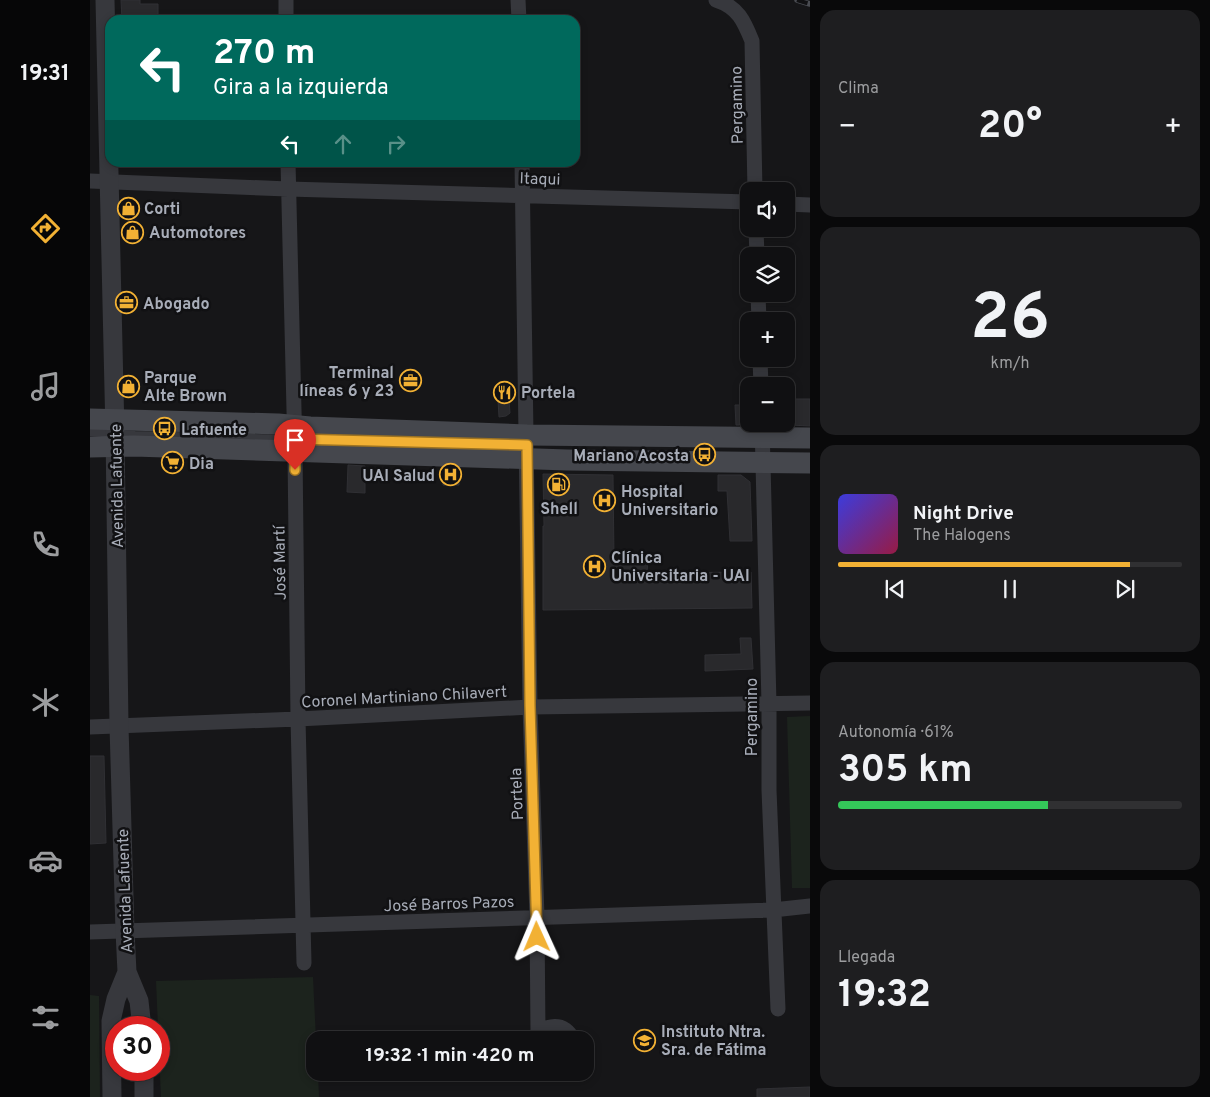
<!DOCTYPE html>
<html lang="es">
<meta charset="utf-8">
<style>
:root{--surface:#101012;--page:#1e1e20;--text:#f1f3f6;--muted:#9c9d9f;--line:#303032;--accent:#f2b134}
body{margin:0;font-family:Overpass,sans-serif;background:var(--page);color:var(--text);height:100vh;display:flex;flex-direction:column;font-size:19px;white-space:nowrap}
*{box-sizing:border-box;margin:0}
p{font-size:16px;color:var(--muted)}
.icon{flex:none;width:28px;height:28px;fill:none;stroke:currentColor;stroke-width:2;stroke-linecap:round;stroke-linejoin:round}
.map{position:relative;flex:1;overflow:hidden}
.side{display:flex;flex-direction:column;gap:10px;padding:10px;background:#09090a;width:400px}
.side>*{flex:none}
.top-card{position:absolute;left:15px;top:15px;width:475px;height:152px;border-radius:15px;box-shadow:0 2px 8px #0003,0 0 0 1px var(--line);background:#00695c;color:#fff;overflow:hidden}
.tools{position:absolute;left:650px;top:182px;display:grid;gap:10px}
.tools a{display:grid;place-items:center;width:55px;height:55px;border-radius:10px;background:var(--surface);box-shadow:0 2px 8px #0003,0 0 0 1px var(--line);font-size:25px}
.speed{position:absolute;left:15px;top:1016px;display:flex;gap:10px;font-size:25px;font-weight:700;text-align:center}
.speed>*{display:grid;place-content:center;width:65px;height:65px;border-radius:50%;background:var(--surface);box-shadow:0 2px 8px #0003,0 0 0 1px var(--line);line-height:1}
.speed .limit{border:8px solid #d22;background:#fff;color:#111}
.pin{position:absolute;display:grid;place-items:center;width:42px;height:42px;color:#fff;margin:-51px -21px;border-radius:50% 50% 50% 0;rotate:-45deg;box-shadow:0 0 5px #0007}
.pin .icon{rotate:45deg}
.me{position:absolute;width:55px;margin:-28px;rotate:359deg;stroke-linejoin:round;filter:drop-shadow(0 0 4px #0008)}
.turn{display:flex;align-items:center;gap:18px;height:105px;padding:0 25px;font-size:22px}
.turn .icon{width:65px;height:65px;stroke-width:2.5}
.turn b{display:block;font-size:35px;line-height:42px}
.lanes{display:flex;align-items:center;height:48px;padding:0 25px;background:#0003;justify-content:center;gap:25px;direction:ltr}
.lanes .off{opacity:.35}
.big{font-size:38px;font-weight:700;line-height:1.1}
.side .card{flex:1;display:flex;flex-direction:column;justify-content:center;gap:8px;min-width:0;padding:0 18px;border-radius:15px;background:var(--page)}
.side .dial{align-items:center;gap:0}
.dial b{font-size:65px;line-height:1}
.song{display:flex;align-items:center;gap:15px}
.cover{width:60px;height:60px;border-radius:8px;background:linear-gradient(135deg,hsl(240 70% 55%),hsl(340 70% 35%))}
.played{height:5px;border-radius:2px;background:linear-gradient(90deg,var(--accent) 85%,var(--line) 85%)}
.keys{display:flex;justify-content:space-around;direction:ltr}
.heat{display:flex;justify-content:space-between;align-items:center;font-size:28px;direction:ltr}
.charge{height:8px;border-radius:4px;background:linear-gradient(90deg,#34c759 61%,var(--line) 0)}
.trip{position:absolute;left:216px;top:1031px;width:288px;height:50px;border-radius:15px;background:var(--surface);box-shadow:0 2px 8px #0003,0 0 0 1px var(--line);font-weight:700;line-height:50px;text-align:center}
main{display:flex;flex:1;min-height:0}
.tab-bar{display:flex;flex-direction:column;width:90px;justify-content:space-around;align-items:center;background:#060607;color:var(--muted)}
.tab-bar .icon{width:35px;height:35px}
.tab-bar .on{color:var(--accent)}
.tab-bar b{font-size:22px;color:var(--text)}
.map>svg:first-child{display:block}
.green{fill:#1c231d}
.building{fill:#29292c;stroke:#303034}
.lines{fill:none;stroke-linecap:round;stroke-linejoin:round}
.service{stroke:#37383d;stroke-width:8}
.minor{stroke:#37383d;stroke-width:15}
.tertiary{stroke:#37383d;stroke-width:19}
.secondary{stroke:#45474d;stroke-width:21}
.rail-casing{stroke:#4a4c52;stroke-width:5.5}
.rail{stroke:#111113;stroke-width:4;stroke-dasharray:11;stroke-linecap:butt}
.route-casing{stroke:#9d7322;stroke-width:12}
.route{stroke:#f2b134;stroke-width:9}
.labels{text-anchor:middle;stroke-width:5;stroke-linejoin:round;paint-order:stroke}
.street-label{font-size:16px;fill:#a8adb8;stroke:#111113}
.poi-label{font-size:16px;font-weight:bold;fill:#a8adb8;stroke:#111113;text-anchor:start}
</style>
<main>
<nav class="tab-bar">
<b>19:31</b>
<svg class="icon on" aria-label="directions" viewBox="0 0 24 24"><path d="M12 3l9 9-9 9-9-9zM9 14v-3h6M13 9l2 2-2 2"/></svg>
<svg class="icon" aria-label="music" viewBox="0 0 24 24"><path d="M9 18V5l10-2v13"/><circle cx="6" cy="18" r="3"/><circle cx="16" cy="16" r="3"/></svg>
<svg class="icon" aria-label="phone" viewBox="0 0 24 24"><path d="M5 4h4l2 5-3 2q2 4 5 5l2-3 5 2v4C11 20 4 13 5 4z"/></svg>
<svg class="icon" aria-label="climate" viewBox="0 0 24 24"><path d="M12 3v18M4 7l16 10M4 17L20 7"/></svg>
<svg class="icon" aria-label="car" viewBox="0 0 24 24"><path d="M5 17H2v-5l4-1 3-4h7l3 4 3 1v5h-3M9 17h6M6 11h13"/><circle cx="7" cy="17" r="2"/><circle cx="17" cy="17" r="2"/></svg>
<svg class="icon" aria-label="filters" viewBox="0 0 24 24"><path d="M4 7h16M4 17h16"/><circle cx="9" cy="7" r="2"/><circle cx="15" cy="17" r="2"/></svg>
</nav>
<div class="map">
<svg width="720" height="1097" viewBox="0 0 720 1097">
<rect width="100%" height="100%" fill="#161618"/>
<path class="green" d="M720,716V888H702L697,717Z
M223,977L226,1040H225V1072L228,1073L229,1097H71L66,981Z
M0,995L9,996L10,1097H0Z"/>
<path class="building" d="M31,0H50V4H68V20H32Z
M31,200H45V216H31Z
M696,399H720V426L699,425L696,423Z
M408,400H419L420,413L416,416L409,417Z
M645,405H659V415L649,425H646Z
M258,465L275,466V493L257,492Z
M353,468L369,469V485H353Z
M453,474L523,475L524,559L558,558L557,573L661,572L662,608L453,610V526H454Z
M628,475H651L660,482L662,541H640L637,491H628Z
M650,638H661L663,669L615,671V655L651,654Z
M0,756H14L16,843L0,844Z
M720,1087V1097H667V1089Z"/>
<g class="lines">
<path class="service" d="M0,432L45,435L438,445"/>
<path class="minor" d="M196,0V20
M428,0L429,20
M626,0C648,7 654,21 662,41L665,191
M198,162L205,451L208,719L214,963
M432,162L440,707L447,917L448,1034
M0,181L198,189L659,202
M696,204L720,205
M666,229L667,256
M668,294L669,321
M670,359L671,386
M672,424L679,704V790L688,1009
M0,727L208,719L440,707L720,703
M0,932L683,910L720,906
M445,1040C453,1023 476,1021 483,1040"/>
<path class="tertiary" d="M15,0L25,433L29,726L35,931L37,972L49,1001L52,1028
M54,1070V1097
M22,1097L21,1021L26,999L37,972"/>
<path class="secondary" d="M0,419L188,424L220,427L437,435L720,438
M0,447L44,446L477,460L720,463"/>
<defs>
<path id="rail" d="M707,0L720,4"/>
</defs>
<use href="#rail" class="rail-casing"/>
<use href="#rail" class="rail"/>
</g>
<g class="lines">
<defs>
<path id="route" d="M205,470V439L437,445L440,706L447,937"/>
</defs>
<use href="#route" class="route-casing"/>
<use href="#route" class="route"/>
</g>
<defs>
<symbol id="shop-ring" viewBox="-11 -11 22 22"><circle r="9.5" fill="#111113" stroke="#f2b134" stroke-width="1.5"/><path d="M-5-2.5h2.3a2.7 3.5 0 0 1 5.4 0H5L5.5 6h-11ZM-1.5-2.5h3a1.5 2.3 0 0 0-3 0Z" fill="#f2b134"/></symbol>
<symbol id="office-ring" viewBox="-11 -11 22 22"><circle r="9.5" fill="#111113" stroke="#f2b134" stroke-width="1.5"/><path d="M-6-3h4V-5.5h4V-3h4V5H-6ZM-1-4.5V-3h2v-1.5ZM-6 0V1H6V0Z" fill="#f2b134"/></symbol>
<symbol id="restaurant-ring" viewBox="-11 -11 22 22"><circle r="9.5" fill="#111113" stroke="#f2b134" stroke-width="1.5"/><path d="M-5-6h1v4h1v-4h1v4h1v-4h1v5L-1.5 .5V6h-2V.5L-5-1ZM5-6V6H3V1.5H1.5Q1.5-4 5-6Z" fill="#f2b134"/></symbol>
<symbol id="bus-ring" viewBox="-11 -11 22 22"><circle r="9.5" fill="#111113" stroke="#f2b134" stroke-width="1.5"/><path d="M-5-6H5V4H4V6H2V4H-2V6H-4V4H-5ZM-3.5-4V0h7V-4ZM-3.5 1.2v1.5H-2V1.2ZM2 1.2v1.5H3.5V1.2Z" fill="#f2b134"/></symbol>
<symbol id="supermarket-ring" viewBox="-11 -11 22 22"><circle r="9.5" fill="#111113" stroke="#f2b134" stroke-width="1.5"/><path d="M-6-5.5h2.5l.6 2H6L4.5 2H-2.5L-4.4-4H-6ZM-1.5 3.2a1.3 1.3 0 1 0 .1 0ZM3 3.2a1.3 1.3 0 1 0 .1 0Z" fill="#f2b134"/></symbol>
<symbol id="hospital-ring" viewBox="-11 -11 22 22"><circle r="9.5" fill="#111113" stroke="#f2b134" stroke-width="1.5"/><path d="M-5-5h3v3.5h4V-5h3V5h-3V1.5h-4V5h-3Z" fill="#f2b134"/></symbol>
<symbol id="fuel-ring" viewBox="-11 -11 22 22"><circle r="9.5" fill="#111113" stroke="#f2b134" stroke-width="1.5"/><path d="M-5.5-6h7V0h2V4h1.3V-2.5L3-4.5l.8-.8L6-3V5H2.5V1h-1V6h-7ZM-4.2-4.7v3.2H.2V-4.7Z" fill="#f2b134"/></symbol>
<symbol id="university-ring" viewBox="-11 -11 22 22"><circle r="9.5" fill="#111113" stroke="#f2b134" stroke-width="1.5"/><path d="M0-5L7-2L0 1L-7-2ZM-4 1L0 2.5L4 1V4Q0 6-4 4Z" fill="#f2b134"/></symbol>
</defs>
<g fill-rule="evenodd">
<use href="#shop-ring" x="26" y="196" width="25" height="25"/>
<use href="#shop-ring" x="30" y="220" width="25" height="25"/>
<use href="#office-ring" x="24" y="290" width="25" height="25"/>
<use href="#office-ring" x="308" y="368" width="25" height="25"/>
<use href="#shop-ring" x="26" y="374" width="25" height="25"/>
<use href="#restaurant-ring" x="402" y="380" width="25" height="25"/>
<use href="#bus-ring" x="62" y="416" width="25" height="25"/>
<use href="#bus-ring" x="602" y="442" width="25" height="25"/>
<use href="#supermarket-ring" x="70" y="450" width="25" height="25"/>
<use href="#hospital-ring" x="348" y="462" width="25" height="25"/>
<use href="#fuel-ring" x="456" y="472" width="25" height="25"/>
<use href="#hospital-ring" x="502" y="488" width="25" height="25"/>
<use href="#hospital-ring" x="492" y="554" width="25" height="25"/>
<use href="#university-ring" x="542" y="1028" width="25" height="25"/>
</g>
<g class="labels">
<g class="street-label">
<text transform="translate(646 105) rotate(-91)" y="6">Pergamino</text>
<text transform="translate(450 178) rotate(2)" y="6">Itaqui</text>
<text transform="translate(26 486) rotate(-91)" y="6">Avenida Lafuente</text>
<text transform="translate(189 563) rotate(-91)" y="6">José Martí</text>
<text transform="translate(314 696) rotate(-3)" y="6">Coronel Martiniano Chilavert</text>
<text transform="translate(661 717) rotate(-90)" y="6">Pergamino</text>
<text transform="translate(426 794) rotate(-92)" y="6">Portela</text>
<text transform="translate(34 891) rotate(-92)" y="6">Avenida Lafuente</text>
<text transform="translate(359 903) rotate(-2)" y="6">José Barros Pazos</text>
</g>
<g class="poi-label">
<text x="54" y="214">Corti</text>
<text x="59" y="238">Automotores</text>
<text x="53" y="309">Abogado</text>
<text x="304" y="378" text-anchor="end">Terminal<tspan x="304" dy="18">líneas 6 y 23</tspan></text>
<text x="54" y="383">Parque<tspan x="54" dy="18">Alte Brown</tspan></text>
<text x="431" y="398">Portela</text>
<text x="91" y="435">Lafuente</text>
<text x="599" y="461" text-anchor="end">Mariano Acosta</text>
<text x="99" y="469">Dia</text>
<text x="345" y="481" text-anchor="end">UAI Salud</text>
<text x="531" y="497">Hospital<tspan x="531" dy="18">Universitario</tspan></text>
<text x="469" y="514" text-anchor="middle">Shell</text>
<text x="521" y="563">Clínica<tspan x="521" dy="18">Universitaria - UAI</tspan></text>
<text x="571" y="1037">Instituto Ntra.<tspan x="571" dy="18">Sra. de Fátima</tspan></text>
</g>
</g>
</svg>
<div class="tools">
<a><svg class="icon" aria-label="sound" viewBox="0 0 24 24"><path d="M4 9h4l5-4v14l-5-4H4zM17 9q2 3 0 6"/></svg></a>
<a><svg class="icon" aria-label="layers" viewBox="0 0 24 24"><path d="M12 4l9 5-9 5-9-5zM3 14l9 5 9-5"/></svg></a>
<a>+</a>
<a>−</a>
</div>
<div class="speed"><div class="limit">30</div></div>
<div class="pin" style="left:205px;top:470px;background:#d93025"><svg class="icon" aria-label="arrive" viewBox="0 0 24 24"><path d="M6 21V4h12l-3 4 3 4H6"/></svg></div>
<svg class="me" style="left:447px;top:937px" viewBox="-20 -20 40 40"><path d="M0-17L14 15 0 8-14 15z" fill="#f2b134" stroke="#fff" stroke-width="4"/></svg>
<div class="trip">19:32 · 1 min · 420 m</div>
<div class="top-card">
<div class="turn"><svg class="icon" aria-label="left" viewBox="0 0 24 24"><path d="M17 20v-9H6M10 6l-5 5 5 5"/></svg><div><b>270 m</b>Gira a la izquierda</div></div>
<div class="lanes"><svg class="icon" aria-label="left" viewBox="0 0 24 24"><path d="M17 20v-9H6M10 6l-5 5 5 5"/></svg><svg class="icon off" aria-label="ahead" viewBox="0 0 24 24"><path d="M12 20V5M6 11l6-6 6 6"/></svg><svg class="icon off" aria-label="right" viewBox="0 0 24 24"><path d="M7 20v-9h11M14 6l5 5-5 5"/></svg></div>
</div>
</div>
<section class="side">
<div class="card"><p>Clima</p>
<div class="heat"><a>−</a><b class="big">20°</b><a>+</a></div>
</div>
<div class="card dial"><b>26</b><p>km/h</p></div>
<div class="card">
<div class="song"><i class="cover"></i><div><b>Night Drive</b><p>The Halogens</p></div></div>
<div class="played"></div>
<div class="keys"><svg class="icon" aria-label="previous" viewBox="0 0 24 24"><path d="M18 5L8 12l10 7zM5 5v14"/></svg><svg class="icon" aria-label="pause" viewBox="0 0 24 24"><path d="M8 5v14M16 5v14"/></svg><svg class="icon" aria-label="next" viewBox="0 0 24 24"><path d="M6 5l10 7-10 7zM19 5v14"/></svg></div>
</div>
<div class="card"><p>Autonomía · 61%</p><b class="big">305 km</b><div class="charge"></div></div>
<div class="card"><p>Llegada</p><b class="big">19:32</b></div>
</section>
</main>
